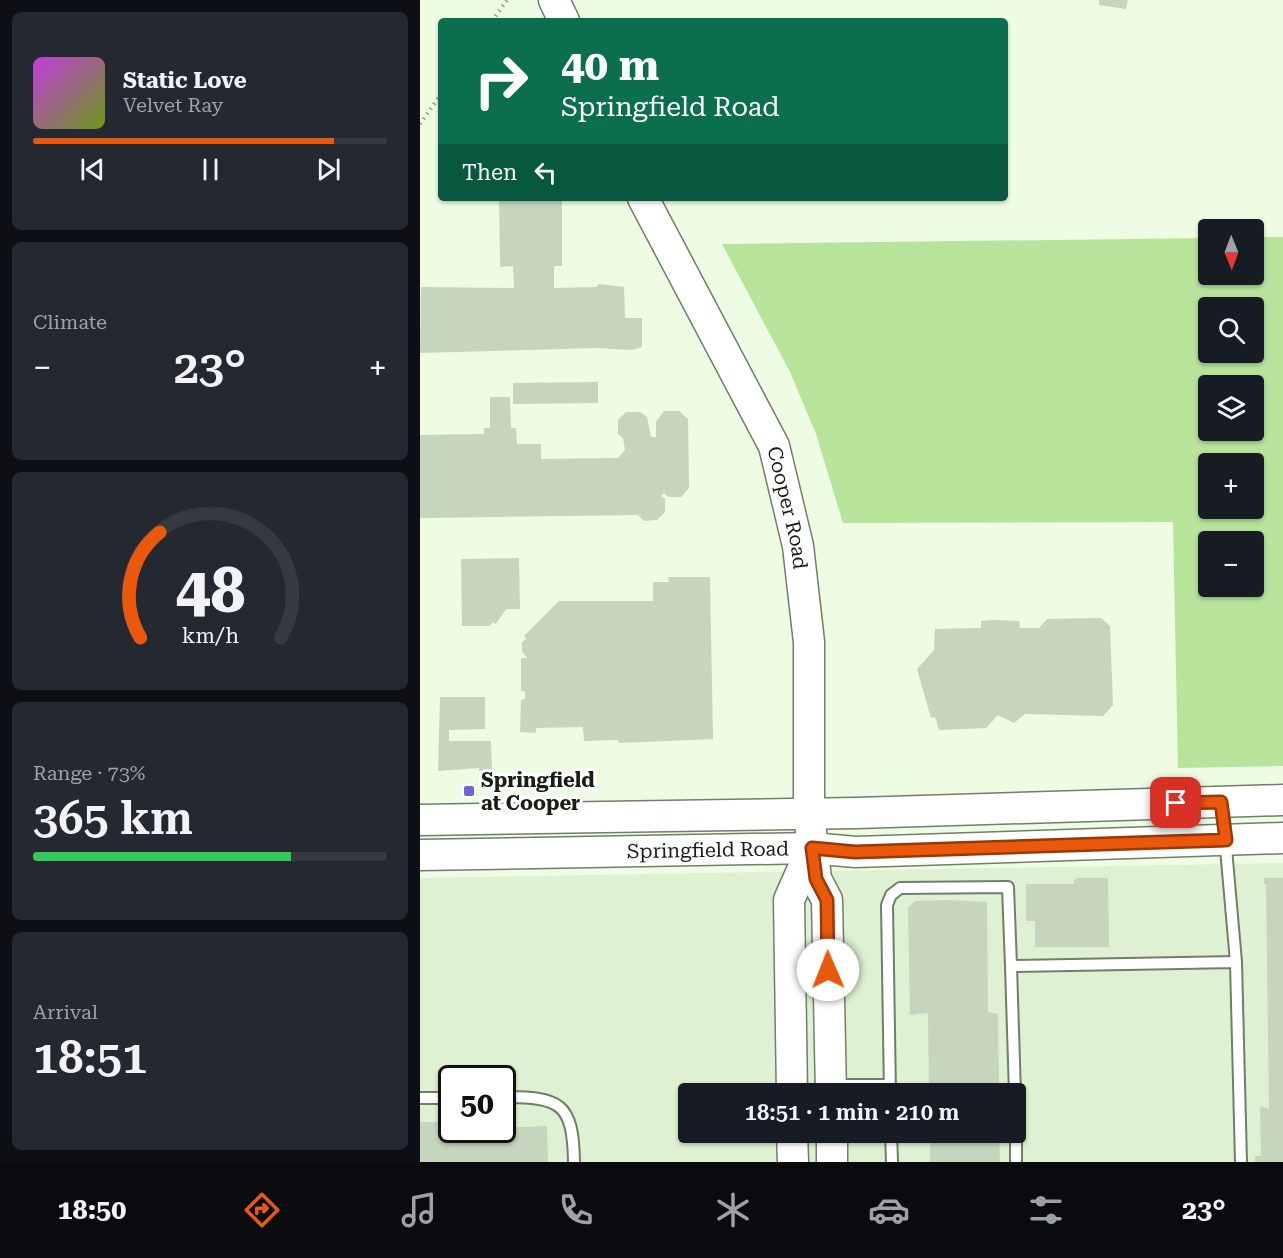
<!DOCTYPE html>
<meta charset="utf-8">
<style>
:root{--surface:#171b24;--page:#242831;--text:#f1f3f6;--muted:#9ea1a6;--line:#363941;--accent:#ea580c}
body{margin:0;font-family:"Roboto Serif",serif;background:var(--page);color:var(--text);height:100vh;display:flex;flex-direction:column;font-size:22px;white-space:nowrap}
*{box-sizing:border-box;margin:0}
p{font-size:20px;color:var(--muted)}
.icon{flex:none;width:33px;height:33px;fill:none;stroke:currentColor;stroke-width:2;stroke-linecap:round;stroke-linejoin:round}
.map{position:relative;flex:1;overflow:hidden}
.drawer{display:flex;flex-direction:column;gap:12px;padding:12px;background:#0d0f14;width:420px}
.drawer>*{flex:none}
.hud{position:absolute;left:18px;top:18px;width:570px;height:183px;border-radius:6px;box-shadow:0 2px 4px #0004;background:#0b6e4f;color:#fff;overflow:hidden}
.needle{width:39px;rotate:179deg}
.fabs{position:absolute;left:778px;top:219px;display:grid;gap:12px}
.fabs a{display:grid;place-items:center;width:66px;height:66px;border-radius:6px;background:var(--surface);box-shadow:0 2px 4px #0004;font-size:30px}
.speed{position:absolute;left:18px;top:1065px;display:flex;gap:12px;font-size:30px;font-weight:700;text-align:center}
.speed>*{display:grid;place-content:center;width:78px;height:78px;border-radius:50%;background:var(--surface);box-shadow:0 2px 4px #0004;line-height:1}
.speed .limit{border:3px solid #111;border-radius:9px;background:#fff;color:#111}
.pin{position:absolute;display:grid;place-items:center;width:51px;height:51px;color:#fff;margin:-26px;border-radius:12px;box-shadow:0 3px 9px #0006}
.me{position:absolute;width:66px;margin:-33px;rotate:359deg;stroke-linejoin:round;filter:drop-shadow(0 0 4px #0008)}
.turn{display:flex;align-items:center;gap:21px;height:126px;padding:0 24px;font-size:27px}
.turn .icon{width:78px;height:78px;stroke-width:2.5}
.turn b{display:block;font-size:42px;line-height:51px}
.then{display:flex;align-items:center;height:57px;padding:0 24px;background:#0003;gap:12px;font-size:22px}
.big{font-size:45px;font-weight:600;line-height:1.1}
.drawer .tile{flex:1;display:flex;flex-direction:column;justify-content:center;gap:9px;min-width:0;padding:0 21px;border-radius:9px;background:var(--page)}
.drawer .dial{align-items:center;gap:0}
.dial svg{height:156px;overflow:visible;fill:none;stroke:var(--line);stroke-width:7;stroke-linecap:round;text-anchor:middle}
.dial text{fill:var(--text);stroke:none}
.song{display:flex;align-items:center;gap:18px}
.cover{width:72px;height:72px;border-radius:9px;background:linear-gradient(135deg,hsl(290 70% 55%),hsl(80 70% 35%))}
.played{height:6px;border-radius:3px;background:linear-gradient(90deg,var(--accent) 85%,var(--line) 85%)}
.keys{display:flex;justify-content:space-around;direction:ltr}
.heat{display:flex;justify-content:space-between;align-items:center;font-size:33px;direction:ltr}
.charge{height:9px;border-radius:4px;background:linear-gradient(90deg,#34c759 73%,var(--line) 0)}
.trip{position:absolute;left:258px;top:1083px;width:348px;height:60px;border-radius:6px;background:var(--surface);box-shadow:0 2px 4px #0004;font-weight:600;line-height:60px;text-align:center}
.dock{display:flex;height:96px;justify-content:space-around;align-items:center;background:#090b0e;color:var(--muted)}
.dock .icon{width:42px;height:42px}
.dock .current{color:var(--accent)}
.dock b{font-size:27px;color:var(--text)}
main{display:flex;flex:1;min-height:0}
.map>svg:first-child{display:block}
.built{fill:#def1d2;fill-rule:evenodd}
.green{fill:#b8e39b;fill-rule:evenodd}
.building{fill:#c6d5be}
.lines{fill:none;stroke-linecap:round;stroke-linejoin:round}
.lane-casing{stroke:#717e69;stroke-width:14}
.secondary-casing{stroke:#717e69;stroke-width:33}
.path{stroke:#95a08e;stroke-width:4;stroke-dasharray:1.5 4.5;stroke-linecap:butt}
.lane{stroke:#fff;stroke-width:10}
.secondary{stroke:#fff;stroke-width:30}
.route-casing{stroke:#983908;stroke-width:15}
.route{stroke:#ea580c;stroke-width:10}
.poi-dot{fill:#6f63dd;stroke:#fff;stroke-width:2}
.labels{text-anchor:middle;stroke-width:6;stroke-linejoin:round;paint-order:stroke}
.street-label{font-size:20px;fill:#191e15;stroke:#fff}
.poi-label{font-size:20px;font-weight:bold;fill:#191e15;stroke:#fff;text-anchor:start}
</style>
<main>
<section class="drawer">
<div class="tile">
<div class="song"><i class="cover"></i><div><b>Static Love</b><p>Velvet Ray</p></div></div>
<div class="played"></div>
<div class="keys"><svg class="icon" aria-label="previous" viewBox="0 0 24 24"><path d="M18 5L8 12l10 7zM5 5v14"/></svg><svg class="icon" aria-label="pause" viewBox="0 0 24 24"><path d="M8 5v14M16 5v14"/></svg><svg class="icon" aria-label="next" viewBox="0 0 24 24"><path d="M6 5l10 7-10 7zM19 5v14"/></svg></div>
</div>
<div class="tile"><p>Climate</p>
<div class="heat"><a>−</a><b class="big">23°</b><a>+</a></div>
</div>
<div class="tile dial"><svg viewBox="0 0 100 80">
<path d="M14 69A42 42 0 1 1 86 69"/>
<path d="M14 69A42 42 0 0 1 24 15" stroke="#ea580c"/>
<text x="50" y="56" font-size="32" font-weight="700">48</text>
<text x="50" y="72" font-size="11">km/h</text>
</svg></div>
<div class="tile"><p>Range · 73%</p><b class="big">365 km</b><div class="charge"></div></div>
<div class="tile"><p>Arrival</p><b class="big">18:51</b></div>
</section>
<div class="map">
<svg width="863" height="1162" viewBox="0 0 863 1162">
<rect width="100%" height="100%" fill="#edfce3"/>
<path class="built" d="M863,863V1162H0V878ZM32,1078H82V1130H32ZM268,1094H596V1132H268Z"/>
<path class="green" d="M834,237H863V766L758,768L753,522L423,523L396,434L370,372L302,244L789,238V274H834ZM789,308H834V352H789ZM789,386H834V430H789ZM789,464H834V508H789ZM789,542H834V586H789Z"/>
<path class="building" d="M679,0H708L706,9L679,5Z
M79,198H142V266H134V288L176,287L179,284L204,287L205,318H222V347L212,350L177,348L0,353L1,287L94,288L93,266L80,267Z
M178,382V403L93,404V383Z
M70,397H90L91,428H96L97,444H121V459L198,458L205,450L203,438L198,434V420L206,412H220L227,417L231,437H236V422L244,411H259L268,419L269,488L261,497H248L244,493L241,496L245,499V512L237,520L224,521L218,515L0,518V435L64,434V428H70Z
M99,558L100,609H86L76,624L73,622L69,626H42L41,559Z
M248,577H290L293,739L199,743L198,740L164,741L163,727L116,728V733L100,732L101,700L105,699V691H101V658H107L102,651V642L106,639L104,636L139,601H233V582H249Z
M681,618L690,626L693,705L683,716L605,714L594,723L578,715L566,728L519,730L515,717L511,718L497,669L514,650L515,629L561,628V621L574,620L599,621L600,628H619L627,619Z
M20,697H65V729L29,730V741H71L72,771H59V768L18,771Z
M658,878H688L689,947H615V921H606V884H654V880Z
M844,878H863V1162H835V1156H841L840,1106L849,1109L846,884H844Z
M530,900L567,902L568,1012L578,1014L579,1094H509L508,1013L490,1015L488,908L495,901Z
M0,1122H20L19,1128L32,1130L127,1126L128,1162H0Z
M510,1132H579L580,1162H510Z"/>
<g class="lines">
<defs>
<path id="lane" d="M802,803L816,962L821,1162
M414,1085H470
M470,1094L467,905L471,895L480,888L588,887L591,966
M595,1094L591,966L816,962
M82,1097C140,1097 153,1102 154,1162
M0,1098H32
M596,1130V1162
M471,1132L472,1162"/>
<g id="secondary">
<path d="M134,0L144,21"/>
<path id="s1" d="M223,198L354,446L378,546L389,642V813L396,879L407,900L411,1094"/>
<path d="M0,820L436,813L863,800"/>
<path id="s2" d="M0,855L392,848L435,852L863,838"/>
<path d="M372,1094L369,900L392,848"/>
<path d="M372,1132L373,1162"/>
<path d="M412,1132V1162"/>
</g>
</defs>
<use href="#lane" class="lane-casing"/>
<use href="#secondary" class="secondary-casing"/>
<path class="path" d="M72,21L87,0
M0,124L21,94"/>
<use href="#lane" class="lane"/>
<use href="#secondary" class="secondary"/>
</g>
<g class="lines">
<defs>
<path id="route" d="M408,970L407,900L396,879L392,848L435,852L806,840L801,802L756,803"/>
</defs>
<use href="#route" class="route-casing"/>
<use href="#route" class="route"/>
</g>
<rect class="poi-dot" x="43" y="785" width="12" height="12" rx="3"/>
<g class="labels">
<g class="street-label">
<text dy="7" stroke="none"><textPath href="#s1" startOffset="344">Cooper Road</textPath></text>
<text dy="7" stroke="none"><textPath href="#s2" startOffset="288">Springfield Road</textPath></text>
</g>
<g class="poi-label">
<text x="61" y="787">Springfield<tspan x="61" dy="23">at Cooper</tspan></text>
</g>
</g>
</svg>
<div class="fabs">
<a><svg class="needle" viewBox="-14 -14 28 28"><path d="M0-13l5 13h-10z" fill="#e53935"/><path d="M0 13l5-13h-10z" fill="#9ea1a6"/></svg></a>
<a><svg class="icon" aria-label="search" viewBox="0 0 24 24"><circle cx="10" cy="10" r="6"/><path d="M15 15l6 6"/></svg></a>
<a><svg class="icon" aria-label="layers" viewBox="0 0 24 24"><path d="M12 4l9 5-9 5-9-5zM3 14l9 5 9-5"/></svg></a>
<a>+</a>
<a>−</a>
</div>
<div class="speed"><div class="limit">50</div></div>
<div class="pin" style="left:756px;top:803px;background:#d93025"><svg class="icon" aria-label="arrive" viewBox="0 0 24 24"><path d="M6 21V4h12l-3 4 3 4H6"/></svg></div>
<svg class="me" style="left:408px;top:970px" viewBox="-20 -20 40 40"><circle r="19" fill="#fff"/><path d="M0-13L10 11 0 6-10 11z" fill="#ea580c"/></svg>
<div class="trip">18:51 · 1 min · 210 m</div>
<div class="hud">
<div class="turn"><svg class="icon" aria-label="right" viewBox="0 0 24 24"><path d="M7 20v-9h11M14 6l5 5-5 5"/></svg><div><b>40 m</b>Springfield Road</div></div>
<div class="then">Then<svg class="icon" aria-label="left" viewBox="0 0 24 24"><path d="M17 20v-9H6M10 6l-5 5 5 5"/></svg></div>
</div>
</div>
</main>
<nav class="dock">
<b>18:50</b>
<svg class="icon current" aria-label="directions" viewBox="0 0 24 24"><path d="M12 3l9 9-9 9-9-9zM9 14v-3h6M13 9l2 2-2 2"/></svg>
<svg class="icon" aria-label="music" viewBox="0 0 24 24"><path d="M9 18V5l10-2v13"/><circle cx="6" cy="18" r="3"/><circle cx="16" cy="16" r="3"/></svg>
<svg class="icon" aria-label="phone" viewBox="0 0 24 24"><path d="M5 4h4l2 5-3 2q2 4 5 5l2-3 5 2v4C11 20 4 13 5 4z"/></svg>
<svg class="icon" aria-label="climate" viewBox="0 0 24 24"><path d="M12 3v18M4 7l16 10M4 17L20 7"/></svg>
<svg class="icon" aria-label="car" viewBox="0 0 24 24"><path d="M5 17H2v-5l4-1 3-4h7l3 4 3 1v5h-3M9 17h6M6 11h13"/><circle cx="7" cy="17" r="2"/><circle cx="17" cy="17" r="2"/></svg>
<svg class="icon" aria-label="filters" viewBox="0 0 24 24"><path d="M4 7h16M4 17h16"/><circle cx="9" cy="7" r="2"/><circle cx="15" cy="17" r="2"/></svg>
<b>23°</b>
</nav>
